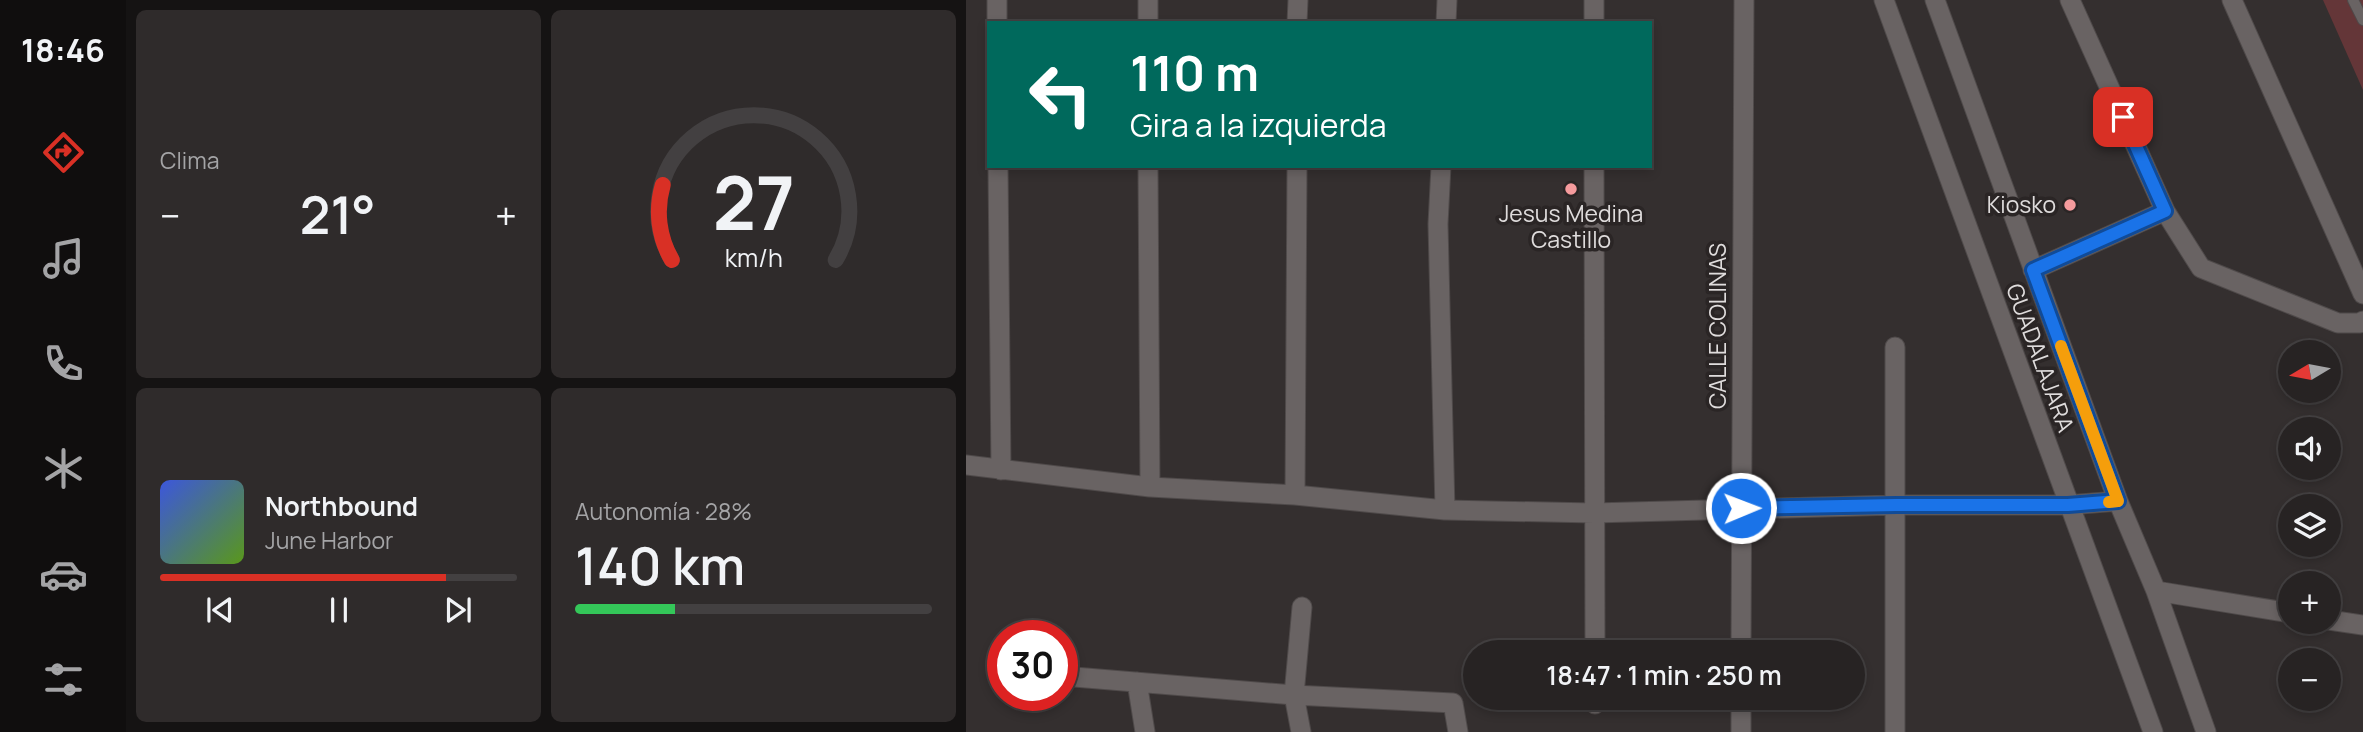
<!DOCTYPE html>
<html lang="es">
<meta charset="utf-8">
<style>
:root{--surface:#272323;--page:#2f2b2b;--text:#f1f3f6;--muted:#a4a4a6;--line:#434041;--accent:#d93025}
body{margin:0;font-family:Manrope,sans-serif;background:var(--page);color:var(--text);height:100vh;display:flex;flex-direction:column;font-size:26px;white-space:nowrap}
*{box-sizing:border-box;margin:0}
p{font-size:23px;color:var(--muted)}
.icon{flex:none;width:38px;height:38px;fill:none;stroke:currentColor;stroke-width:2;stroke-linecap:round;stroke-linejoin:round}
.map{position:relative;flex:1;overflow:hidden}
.panel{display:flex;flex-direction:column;gap:10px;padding:10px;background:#151313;width:840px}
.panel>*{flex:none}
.banner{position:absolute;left:21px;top:21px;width:665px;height:147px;border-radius:0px;box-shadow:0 4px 10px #0003,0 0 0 2px var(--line);background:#00695c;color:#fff;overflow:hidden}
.needle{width:46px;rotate:260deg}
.tools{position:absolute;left:1312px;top:340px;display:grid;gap:14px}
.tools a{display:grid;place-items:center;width:63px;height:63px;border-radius:50%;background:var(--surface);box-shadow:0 4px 10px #0003,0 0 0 2px var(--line);font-size:35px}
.speed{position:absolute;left:21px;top:620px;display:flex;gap:14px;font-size:35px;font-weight:700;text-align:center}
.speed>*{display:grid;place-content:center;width:91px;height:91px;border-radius:50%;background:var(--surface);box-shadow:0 4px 10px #0003,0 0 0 2px var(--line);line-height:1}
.speed .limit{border:10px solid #d22;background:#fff;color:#111}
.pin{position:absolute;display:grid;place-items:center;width:60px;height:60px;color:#fff;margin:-30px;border-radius:14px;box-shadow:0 4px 10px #0006}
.me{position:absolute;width:77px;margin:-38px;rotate:89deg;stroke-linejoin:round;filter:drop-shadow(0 0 5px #0008)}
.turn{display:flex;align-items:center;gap:24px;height:147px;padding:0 28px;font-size:32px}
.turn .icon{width:91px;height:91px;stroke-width:2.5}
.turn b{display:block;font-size:49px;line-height:60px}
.big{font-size:52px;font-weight:600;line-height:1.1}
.panel .tile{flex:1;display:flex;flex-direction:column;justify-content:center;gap:10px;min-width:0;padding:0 24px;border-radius:10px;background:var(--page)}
.panel .dial{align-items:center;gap:0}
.dial svg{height:182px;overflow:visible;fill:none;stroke:var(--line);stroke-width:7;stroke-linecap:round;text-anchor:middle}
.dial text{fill:var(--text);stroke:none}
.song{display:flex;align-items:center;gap:21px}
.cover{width:84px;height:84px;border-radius:10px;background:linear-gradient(135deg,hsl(230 70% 55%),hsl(90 70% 35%))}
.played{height:7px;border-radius:4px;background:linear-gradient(90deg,var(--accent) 80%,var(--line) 80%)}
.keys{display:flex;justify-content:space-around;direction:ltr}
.heat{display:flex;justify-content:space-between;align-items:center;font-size:38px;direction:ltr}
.charge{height:10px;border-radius:5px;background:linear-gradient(90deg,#34c759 28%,var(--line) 0)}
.panel .tiles{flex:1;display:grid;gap:10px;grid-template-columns:repeat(2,1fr)}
.trip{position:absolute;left:497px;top:640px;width:402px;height:70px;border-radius:35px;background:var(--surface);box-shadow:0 4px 10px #0003,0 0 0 2px var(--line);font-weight:600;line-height:70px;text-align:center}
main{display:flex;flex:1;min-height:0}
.tab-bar{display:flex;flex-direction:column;width:126px;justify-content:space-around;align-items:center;background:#100e0e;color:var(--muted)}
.tab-bar .icon{width:49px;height:49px}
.tab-bar .selected{color:var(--accent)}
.tab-bar b{font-size:32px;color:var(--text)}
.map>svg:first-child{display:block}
.green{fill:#643638}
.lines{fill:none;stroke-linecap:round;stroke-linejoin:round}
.service-casing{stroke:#4f4a4a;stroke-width:12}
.minor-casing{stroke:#4f4a4a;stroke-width:21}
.service{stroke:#696363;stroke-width:10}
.minor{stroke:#696363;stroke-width:19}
.route-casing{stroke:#114b97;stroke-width:18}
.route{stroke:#1a73e8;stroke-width:12}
.slow{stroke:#f59e0b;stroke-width:12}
.poi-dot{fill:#f59b9d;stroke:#2a2525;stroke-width:2.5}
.labels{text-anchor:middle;stroke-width:7;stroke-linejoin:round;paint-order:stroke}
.poi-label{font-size:23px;fill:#dfdcdc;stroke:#2a2525;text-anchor:end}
.street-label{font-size:23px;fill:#dfdcdc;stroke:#2a2525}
</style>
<main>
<nav class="tab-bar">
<b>18:46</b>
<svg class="icon selected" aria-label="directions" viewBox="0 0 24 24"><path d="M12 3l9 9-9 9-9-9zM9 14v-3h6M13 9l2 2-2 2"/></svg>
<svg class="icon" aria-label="music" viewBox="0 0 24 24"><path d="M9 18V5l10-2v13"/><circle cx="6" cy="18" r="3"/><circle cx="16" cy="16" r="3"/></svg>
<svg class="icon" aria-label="phone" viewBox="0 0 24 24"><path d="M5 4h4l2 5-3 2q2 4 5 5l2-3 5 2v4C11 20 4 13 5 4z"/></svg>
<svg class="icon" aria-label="climate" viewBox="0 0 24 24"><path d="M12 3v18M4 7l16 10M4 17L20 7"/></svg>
<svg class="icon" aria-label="car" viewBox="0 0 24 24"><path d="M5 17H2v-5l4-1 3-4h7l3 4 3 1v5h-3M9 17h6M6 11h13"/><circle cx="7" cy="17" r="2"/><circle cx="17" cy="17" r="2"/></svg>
<svg class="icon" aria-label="filters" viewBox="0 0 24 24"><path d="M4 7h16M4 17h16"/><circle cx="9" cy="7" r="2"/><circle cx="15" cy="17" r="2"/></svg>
</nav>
<section class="panel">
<div class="tiles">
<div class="tile"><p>Clima</p>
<div class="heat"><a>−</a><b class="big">21°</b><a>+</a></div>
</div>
<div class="tile dial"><svg viewBox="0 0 100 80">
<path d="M14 69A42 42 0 1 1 86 69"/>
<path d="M14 69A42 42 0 0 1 10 36" stroke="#d93025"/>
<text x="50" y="56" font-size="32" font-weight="700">27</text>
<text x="50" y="72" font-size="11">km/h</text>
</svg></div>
<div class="tile">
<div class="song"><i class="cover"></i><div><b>Northbound</b><p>June Harbor</p></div></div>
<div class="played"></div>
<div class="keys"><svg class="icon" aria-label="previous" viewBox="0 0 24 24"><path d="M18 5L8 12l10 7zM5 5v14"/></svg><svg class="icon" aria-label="pause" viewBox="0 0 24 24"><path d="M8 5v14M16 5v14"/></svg><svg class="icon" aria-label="next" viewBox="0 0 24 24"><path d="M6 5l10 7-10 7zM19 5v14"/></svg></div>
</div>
<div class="tile"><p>Autonomía · 28%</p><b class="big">140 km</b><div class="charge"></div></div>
</div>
</section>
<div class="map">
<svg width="1397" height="732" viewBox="0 0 1397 732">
<rect width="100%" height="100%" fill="#342f2f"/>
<path class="green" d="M1357,0H1397V90Z"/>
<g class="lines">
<defs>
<path id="service" d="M1387,0L1397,20"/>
<path id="minor" d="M31,0V23
M182,0V23
M918,0L1187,732
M969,0L1152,501L1190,591L1240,732
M1104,0L1199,211L1235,268L1372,323H1394L1397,321
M1266,0L1397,294
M331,23L332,0
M480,23L481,0
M628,23V0
M32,166L35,470
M182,166L184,487
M475,166L472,224L479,510
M628,166L629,653
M1067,270L1199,211
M0,465L184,487L329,495L479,510L628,513L930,505H1102L1152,501
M329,495L331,166
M1190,591L1325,613
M1363,620L1397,625
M775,653L778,0
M96,676L328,695L487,703L492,732
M171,682L179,732
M629,698V704
M775,698V732
M335,732L328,695L336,607
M929,732V347"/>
</defs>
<use href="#service" class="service-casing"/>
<use href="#minor" class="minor-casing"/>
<use href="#service" class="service"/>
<use href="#minor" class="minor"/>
</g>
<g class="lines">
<defs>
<path id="route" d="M775,508L930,505H1102L1152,501L1067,270L1199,211L1157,117"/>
</defs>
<use href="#route" class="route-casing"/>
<use href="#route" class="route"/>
<path class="slow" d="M1095,346L1152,501L1143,502"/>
</g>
<g class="poi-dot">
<circle cx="605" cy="189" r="7"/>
<circle cx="1104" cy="205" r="7"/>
</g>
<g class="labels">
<g class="poi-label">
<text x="1090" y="213">Kiosko</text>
<text x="605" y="222" text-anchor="middle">Jesus Medina<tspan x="605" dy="26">Castillo</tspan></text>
</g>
<g class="street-label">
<text transform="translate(752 326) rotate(-90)" y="8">CALLE COLINAS</text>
<text transform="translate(1074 358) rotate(70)" y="8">GUADALAJARA</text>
</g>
</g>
</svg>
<div class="tools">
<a><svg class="needle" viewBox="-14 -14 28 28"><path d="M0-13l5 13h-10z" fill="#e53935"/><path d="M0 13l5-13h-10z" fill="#a4a4a6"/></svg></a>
<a><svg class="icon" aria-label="sound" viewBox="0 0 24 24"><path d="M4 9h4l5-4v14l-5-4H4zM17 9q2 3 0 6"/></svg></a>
<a><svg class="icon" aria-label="layers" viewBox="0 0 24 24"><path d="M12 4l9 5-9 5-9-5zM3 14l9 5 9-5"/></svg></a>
<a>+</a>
<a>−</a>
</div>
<div class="speed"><div class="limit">30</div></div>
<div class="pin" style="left:1157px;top:117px;background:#d93025"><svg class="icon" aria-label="arrive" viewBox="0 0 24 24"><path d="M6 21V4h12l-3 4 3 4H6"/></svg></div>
<svg class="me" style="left:775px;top:508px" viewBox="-20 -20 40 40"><circle r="17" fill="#1a73e8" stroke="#fff" stroke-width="3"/><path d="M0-11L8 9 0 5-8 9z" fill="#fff"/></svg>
<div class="trip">18:47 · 1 min · 250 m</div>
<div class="banner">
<div class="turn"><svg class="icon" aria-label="left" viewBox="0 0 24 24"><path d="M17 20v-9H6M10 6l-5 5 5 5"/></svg><div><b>110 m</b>Gira a la izquierda</div></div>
</div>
</div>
</main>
